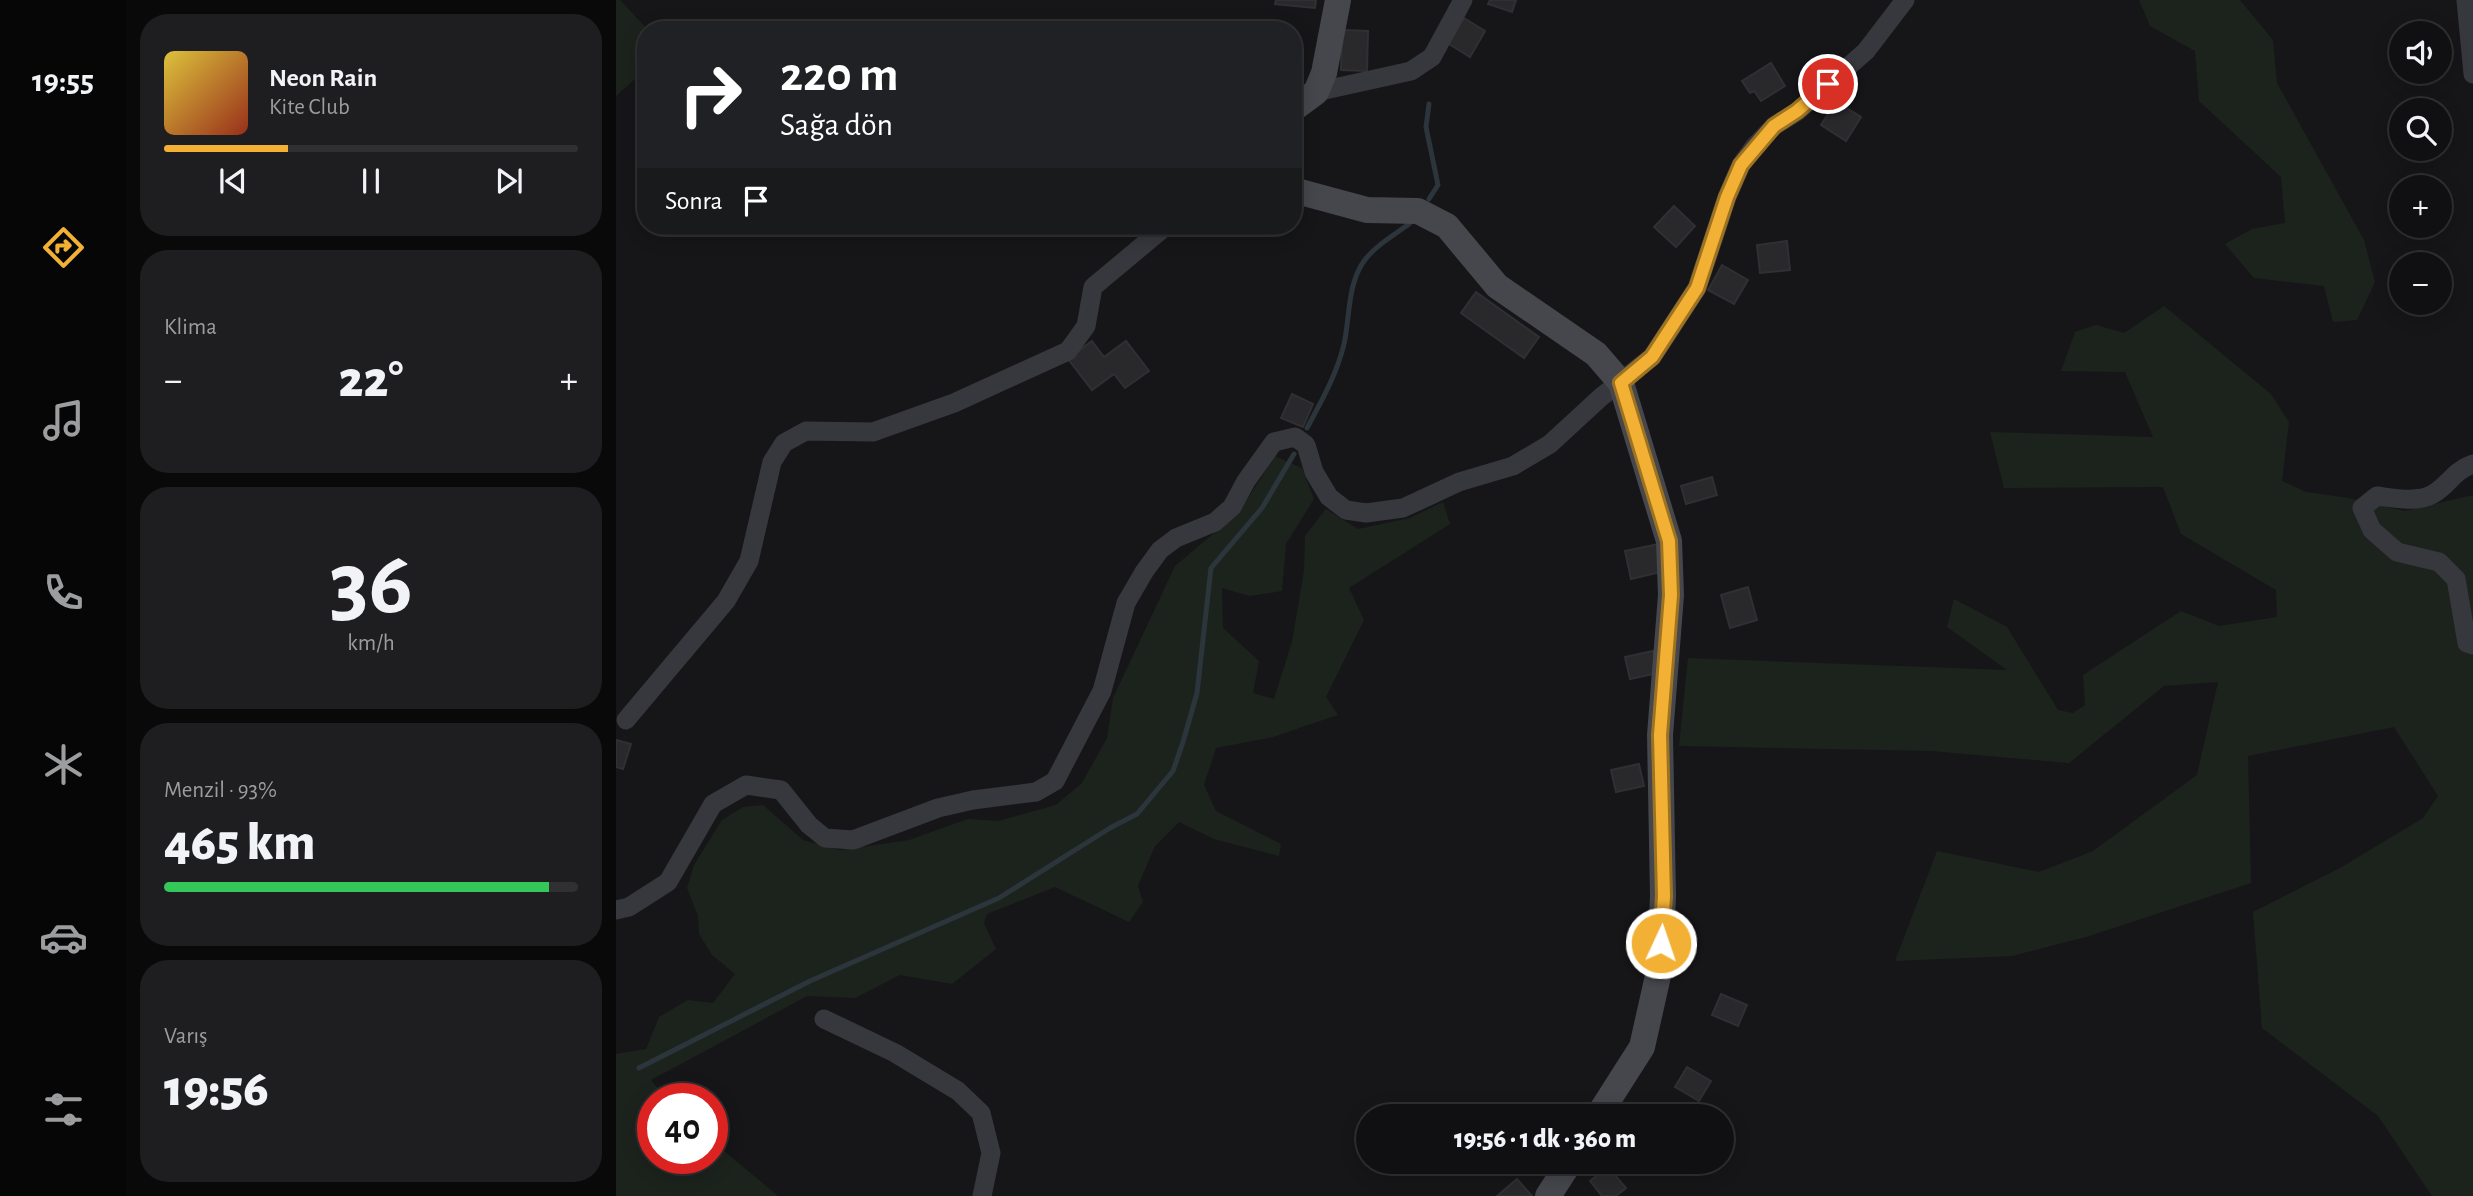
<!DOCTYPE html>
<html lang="tr">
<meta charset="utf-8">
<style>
:root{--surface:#101012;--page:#1e1e20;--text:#f1f3f6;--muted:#9c9d9f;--line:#303032;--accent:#f2b134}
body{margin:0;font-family:"Alegreya Sans",sans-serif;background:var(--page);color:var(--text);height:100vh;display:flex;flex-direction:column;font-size:26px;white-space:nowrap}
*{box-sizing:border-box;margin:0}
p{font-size:23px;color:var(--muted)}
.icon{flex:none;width:38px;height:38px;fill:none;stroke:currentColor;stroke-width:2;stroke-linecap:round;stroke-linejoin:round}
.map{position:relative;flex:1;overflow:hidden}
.details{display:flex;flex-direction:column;gap:14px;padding:14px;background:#09090a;width:490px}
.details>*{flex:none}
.top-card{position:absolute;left:21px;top:21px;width:665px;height:214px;border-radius:28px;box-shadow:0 4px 18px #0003,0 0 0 2px var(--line);background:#202124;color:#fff;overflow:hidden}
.tools{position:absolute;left:1773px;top:21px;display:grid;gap:14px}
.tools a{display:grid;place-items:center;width:63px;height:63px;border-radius:50%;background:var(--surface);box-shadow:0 4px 18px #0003,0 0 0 2px var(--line);font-size:35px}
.speed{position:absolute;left:21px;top:1083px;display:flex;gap:14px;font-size:35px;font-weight:700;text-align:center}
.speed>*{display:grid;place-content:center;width:91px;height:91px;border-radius:50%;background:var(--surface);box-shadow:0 4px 18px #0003,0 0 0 2px var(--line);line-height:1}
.speed .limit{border:10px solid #d22;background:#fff;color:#111}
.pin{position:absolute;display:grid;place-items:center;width:60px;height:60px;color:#fff;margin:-30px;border:4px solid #fff;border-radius:50%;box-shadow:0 2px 7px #0007}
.me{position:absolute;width:77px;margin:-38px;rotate:3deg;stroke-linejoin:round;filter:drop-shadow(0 0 5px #0008)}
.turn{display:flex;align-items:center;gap:24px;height:147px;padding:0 28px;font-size:32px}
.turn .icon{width:91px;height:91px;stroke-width:2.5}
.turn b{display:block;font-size:49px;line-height:60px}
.then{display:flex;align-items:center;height:66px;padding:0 28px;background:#0003;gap:14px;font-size:26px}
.big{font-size:52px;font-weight:800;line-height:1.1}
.details .widget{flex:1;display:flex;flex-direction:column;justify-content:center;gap:10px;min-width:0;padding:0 24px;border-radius:28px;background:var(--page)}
.details .dial{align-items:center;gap:0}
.dial b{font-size:91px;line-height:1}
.song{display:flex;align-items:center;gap:21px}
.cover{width:84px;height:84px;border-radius:10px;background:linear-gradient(135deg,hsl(50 70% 55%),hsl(10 70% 35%))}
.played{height:7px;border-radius:4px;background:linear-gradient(90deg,var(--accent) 30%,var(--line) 30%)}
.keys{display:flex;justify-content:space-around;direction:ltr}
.heat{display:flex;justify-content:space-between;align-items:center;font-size:38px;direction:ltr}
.charge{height:10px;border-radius:5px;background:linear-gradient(90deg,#34c759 93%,var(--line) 0)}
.trip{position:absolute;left:740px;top:1104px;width:378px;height:70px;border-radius:35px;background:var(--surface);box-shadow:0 4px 18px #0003,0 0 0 2px var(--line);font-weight:800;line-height:70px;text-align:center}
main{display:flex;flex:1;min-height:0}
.dock{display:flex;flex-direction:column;width:126px;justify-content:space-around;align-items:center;background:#060607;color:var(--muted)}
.dock .icon{width:49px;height:49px}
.dock .active{color:var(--accent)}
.dock b{font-size:32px;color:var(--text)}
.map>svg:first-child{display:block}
.green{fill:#1c231d}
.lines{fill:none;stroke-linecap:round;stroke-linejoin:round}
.stream{stroke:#2c353c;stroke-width:5}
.building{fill:#29292c;stroke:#303034;stroke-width:2}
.street{stroke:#37383d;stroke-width:19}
.secondary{stroke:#45474d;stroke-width:26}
.route-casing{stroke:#9d7322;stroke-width:18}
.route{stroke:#f2b134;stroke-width:12}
</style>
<main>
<nav class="dock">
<b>19:55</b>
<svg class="icon active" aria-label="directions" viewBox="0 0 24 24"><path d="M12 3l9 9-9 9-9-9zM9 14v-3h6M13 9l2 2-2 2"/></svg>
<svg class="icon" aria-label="music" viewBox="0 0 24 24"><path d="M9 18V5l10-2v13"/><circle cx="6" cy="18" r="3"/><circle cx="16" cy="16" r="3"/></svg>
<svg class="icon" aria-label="phone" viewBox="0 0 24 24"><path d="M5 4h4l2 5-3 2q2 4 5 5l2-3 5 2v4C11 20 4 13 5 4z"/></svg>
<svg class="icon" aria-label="climate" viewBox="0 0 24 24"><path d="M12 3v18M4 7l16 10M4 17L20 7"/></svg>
<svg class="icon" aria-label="car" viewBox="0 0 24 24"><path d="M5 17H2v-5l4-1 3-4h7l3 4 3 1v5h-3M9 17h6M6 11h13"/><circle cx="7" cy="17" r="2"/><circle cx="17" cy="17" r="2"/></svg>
<svg class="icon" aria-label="filters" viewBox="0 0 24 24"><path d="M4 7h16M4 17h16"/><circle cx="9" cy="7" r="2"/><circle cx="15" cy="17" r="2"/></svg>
</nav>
<section class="details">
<div class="widget">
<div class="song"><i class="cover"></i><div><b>Neon Rain</b><p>Kite Club</p></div></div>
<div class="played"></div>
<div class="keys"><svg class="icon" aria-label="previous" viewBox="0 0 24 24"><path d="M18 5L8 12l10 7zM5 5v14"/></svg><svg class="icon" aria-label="pause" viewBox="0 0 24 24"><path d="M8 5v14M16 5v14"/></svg><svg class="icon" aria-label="next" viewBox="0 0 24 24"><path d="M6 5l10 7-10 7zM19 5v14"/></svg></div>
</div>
<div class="widget"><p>Klima</p>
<div class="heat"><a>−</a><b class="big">22°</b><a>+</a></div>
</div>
<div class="widget dial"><b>36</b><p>km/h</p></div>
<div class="widget"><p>Menzil · 93%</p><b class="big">465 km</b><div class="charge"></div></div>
<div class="widget"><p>Varış</p><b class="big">19:56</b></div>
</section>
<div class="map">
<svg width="1857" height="1196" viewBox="0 0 1857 1196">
<rect width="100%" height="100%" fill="#161618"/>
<path class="green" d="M0,0H4L32,30H30V69L0,96Z
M1523,0H1624L1657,40L1661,83L1748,240L1759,282L1741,320L1717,322L1708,286L1638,278L1609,244L1636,229L1669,223L1665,177L1583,101L1579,51L1534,26Z
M1548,306L1655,394L1673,422L1666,481L1690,492L1733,498L1788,511L1857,495V1196H1816L1762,1116L1646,1028L1637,912L1724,868L1807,818L1822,796L1778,727L1632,756L1635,883L1470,937L1396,956L1279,961L1321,851L1423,872L1477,851L1581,775L1602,682L1548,686L1453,763L1316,751L1063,746L1072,658L1391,670L1331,627L1338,599L1391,627L1442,710L1457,713L1469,705L1467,675L1565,611L1603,626L1661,617L1660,590L1565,534L1547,487L1388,488L1374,432L1537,437L1509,372L1445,371L1459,332L1480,325L1508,333Z
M659,456L686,468L698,499L670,544L666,591L634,596L606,588L607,628L643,661L637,693L658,699L676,642L688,571L689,536L710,509L742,529L794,518L827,502L834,524L733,588L748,620L710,697L722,715L657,737L600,748L588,785L600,811L665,844L663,856L598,839L563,822L539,846L522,886L527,902L513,922L439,887L371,914L368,923L380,949L336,984L284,975L239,998L191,996L35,1080L51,1099H37V1158H96V1141L162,1196H0V1054L30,1049L43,1017L72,1000L97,1003L119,974L96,955L83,934L82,916L71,888L78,865L106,820L127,807L147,805L187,840L224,850L293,840L352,819L382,821L440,805L466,783L491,738L497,698L559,566L623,512Z"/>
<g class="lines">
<path class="stream" d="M813,104L810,127L822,185L813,199
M691,428C705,402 721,374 728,344C734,318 731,285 748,261C759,246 778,235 793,224
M23,1068L194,981L383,898L494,828L521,814L557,771L567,742L581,693L595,568L646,508L678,454"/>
</g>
<path class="building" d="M660,0H700L699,8L659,4Z
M874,0H900L896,12L872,4Z
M848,18L869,31L854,57L833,44Z
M726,30L752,31L751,71L725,70Z
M1155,63L1169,86L1145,101L1138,91L1134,93L1126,81Z
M1220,101L1245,117L1230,141L1205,125Z
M1058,206L1079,226L1060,247L1038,227Z
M1171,241L1174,270L1144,273L1141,245Z
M1106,265L1132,280L1118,304L1092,290Z
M860,292L923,337L908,358L845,313Z
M476,341L488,357L510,341L533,371L509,388L498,374L476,390L452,359Z
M676,394L697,404L687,427L665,418Z
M1096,477L1101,495L1070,504L1065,486Z
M1043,544L1049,571L1015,579L1009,551Z
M1132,587L1141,620L1114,628L1105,595Z
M1037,651L1042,673L1014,679L1009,657Z
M0,740L15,744L7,769L0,767Z
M1023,764L1028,786L1000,792L995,770Z
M1105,994L1131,1005L1122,1026L1096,1015Z
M1071,1067L1095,1081L1083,1101L1059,1087Z
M992,1167L1010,1188L1000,1196H986L974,1181Z
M901,1179L916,1196H881Z"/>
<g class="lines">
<path class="street" d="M1850,0L1857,74
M700,92L795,71L816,57L847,0
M1857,464C1837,471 1833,485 1817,494C1802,503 1777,498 1761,496L1746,508L1756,530L1781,552L1823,562L1840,579L1851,643L1857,645
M10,720L110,601L133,561L156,462L168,443L190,431L257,432L338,403L452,351L470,326L477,287L550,226
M0,910L13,907L52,882L97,804L130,785L165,790L193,825L209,838L237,840L322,808L357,800L420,792L439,781L486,691L510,603L528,572L544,550L560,538L599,522L616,507L630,481L658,442L679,437L690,445L698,472L713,497L730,510L750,513L787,508L843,482L897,466L934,444L985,397L1036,357L1081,288L1111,197L1125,165L1138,147L1158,126L1182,111L1250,51L1289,0
M208,1019L279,1053L342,1091L365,1113L375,1153L366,1196"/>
<path class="secondary" d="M677,109L700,92L708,73L722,0
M677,190L751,210L802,211L831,226L881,286L980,354L1005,383L1053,541L1055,595L1044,735L1047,896L1044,967L1026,1047L982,1116
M932,1196L954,1162"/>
</g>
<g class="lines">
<defs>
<path id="route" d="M1045,943L1048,896L1044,735L1055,595L1053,541L1005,383L1036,357L1081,288L1111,197L1125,165L1158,126L1181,111L1212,84"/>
</defs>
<use href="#route" class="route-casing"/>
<use href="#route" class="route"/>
</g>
</svg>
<div class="tools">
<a><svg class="icon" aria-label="sound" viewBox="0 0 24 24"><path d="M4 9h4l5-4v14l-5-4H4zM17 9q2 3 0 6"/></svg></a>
<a><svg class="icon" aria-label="search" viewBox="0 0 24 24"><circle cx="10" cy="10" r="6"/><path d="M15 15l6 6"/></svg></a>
<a>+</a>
<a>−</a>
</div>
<div class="speed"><div class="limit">40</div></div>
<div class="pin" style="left:1212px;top:84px;background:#d93025"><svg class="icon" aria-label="arrive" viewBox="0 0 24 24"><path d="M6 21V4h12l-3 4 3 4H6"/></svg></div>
<svg class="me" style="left:1045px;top:943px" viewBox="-20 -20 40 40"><circle r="17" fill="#f2b134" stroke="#fff" stroke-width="3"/><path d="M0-11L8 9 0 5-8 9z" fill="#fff"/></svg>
<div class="trip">19:56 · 1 dk · 360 m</div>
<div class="top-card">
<div class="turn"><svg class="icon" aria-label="right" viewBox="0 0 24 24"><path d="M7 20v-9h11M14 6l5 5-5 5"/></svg><div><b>220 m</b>Sağa dön</div></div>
<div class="then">Sonra<svg class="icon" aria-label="arrive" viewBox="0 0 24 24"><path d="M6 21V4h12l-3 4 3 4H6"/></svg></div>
</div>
</div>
</main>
